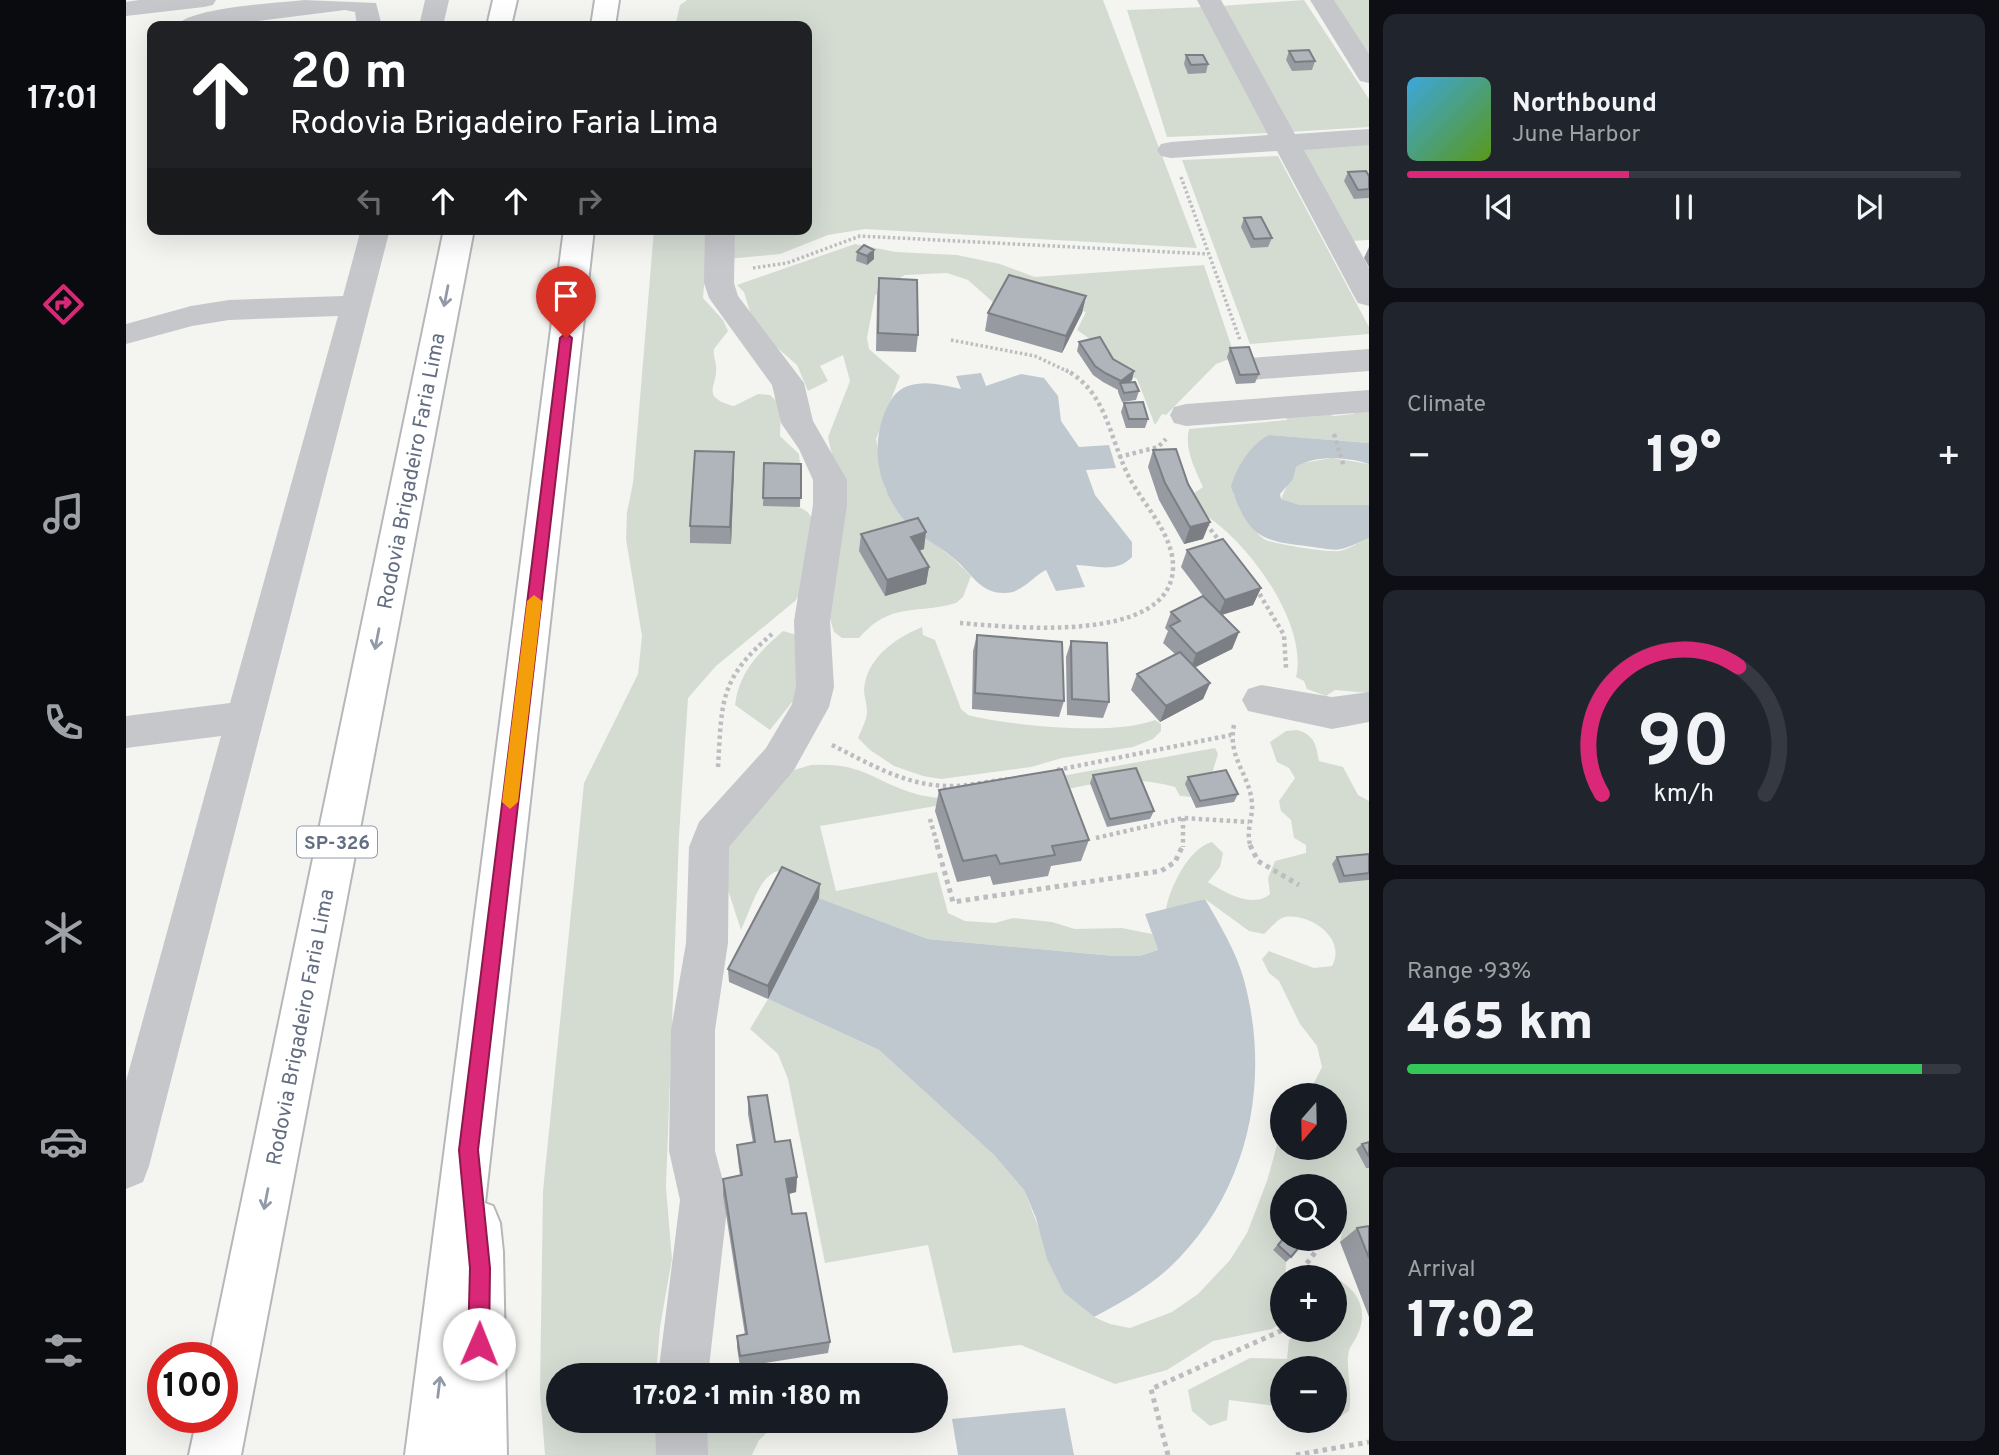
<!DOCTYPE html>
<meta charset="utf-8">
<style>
:root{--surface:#171b24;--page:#20242c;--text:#f1f3f6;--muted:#9ea1a6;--line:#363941;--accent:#db2777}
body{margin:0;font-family:Overpass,sans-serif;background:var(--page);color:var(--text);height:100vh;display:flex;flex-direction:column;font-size:26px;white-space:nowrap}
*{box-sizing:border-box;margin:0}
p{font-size:23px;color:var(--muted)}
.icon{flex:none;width:38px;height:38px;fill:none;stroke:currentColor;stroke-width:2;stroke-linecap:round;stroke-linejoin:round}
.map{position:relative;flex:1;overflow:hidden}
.side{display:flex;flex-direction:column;gap:14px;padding:14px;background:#0d0f14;width:630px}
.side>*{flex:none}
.guide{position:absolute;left:21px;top:21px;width:665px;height:214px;border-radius:14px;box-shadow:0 7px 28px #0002;background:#202124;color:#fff;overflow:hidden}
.needle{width:46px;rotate:200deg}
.controls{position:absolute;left:1144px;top:1083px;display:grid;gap:14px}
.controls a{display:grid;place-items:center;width:77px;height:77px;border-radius:50%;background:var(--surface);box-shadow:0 7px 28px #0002;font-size:35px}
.speed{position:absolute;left:21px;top:1342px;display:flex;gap:14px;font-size:35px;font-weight:700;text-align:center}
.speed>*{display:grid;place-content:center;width:91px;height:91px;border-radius:50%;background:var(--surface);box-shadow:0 7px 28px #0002;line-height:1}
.speed .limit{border:10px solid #d22;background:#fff;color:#111}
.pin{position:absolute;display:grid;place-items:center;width:60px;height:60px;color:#fff;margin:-72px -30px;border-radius:50% 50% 50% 0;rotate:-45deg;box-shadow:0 0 7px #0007}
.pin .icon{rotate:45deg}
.me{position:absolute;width:77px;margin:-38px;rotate:1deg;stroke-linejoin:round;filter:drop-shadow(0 0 5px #0008)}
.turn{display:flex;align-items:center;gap:24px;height:147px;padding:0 28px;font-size:32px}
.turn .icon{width:91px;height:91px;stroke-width:2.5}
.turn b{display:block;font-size:49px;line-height:60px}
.lanes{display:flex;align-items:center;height:66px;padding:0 28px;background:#0003;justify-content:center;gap:35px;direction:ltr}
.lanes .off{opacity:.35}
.big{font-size:52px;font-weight:800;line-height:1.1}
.side .widget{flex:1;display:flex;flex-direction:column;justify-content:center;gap:10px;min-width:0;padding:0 24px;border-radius:14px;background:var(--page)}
.side .dial{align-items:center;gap:0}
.dial svg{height:182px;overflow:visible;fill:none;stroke:var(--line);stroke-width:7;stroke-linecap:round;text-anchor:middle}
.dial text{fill:var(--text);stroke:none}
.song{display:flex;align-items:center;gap:21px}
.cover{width:84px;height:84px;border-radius:10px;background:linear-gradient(135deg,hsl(200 70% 55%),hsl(90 70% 35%))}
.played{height:7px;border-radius:4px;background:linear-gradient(90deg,var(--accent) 40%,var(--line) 40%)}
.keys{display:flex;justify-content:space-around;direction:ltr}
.heat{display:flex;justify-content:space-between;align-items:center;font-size:38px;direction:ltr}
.charge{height:10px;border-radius:5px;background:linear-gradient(90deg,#34c759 93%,var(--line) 0)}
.trip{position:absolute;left:420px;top:1363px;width:402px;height:70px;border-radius:35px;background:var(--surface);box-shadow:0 7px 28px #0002;font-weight:800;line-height:70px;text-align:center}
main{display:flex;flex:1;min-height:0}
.tabs{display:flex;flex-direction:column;width:126px;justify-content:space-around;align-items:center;background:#090b0e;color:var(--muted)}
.tabs .icon{width:49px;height:49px}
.tabs .on{color:var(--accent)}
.tabs b{font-size:32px;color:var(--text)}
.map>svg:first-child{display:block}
.green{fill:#d4dcd2}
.water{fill:#c0c8cf}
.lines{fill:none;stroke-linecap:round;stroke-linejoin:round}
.highway-casing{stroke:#b5b7bb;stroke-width:4}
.path-far2{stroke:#bcbdc0;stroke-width:3.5;stroke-dasharray:2.5 2.5;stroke-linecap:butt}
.path-far1{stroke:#bcbdc0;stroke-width:4.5;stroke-dasharray:3.5 3.5;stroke-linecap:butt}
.path{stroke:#bcbdc0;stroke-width:5;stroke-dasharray:4.5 4.5;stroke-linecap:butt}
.minor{fill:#c5c7cb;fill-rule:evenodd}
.highway{fill:#fff;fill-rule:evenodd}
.wall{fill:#979ba1}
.shaded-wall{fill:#7b7e83}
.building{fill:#b0b4bb;stroke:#7b7e83;stroke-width:2}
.oneway{stroke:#929aa8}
.route{fill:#db2777;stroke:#8e194d;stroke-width:2}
.slow{fill:#f59e0b}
.labels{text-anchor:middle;stroke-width:7;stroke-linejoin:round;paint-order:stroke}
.shield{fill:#fff;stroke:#929aa8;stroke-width:2}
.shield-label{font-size:19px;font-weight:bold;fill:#646e82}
.street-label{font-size:21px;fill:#646e82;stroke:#fff}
</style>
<main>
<nav class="tabs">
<b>17:01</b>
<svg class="icon on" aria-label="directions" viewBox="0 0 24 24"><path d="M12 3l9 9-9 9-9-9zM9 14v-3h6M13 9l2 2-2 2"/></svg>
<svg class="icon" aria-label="music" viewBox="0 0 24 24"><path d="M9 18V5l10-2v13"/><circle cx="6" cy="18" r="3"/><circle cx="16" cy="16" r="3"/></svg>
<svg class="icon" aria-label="phone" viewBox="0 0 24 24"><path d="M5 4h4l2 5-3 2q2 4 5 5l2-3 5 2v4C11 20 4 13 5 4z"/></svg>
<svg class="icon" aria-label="climate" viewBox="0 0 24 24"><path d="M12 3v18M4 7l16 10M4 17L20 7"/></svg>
<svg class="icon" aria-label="car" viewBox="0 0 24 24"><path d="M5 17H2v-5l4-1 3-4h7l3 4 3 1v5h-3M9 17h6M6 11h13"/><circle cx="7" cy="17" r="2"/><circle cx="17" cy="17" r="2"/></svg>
<svg class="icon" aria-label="filters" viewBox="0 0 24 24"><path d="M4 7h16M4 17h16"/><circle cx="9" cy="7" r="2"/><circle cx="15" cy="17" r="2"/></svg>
</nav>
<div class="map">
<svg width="1243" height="1455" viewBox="0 0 1243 1455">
<rect width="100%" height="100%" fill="#f4f5f1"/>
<path class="green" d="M561,0H977L1071,248L739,229L702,235L654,254L580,261L577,298L597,320L602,331L588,349C587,357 590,360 590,367C592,386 573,397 608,406L632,394L644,395L655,405L654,436L673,454L675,473L638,506C654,507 679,501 686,519L676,591L669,601L590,666L562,698L553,836L540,1187L546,1259L534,1327L530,1375L432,1376V1421H531L532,1455H419L414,1392L417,1191L458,783L512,674L516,636L500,539L501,512L507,483L528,229H681V26H549L554,5Z
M1178,0L1243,99V127L1163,132L1095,6Z
M1204,0H1243V62Z
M1079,7L1145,133L1041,137L1001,10Z
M1243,142V192L1228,199L1243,198V240L1223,241L1172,145Z
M1152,156L1243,327V334L1124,344L1056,160Z
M729,244L770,252L831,255L874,264L909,277L1078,265L1109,357L1090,364L1040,415L1036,414L1029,425L1011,379L1001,374L974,346L951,330L960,312L878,289L869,304L842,280L821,273L779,275L755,289L749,296L741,338L743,349L774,376L750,439L759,489L778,520L828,559L845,576L837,597L830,603C789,615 766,601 733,638H716L708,632L704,619L708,465L702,437L724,381L717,355L694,366L702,381L682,391L671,365L648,345L625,315L618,292L611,285Z
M1243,396V443L1143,435L1107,494C1117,508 1123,528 1138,539C1145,544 1205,553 1213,551C1224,549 1233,542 1243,538V693L1209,690L1200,696L1181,689L1178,681L1170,677C1183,623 1118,535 1072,511L1067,494L1077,487C1069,469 1058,449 1063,429L1161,420L1160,417L1191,411L1208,416L1227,414Z
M1206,458L1243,464V505H1174L1155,499L1169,467L1177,463Z
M796,627L797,635L809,640L835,709L842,715C885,726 988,736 1029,720L1035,724V731L1027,739L1007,747L936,758L905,767L815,779L797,776L768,766L744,750L732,738C735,730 741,720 741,711C741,704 738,697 738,689C741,657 770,638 796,627Z
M657,631L674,636L670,697L644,730L609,705C613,672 633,652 657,631Z
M1171,730C1189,735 1190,745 1193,761L1217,767L1232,795L1243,801V861L1213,883L1243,880V1147L1231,1150L1240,1168H1243V1237L1214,1242L1217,1228L1209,1214V1186H1157V1238L1147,1250L1160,1262L1157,1321L1146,1329L1087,1341L1041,1370L989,1384L895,1345L827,1353L802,1245L699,1263L662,1079L652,1054L624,1029L642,999L753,1050L868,1155L898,1190L938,1293L968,1317L984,1324L1004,1328L1046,1312L1072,1294L1104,1260L1121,1233L1141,1181L1157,1123V1148H1209V1096L1166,1095L1187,1085L1196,1067L1191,1046L1174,1024L1153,981L1143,973L1136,959L1143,951L1188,968L1206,966C1221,939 1185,913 1159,917C1152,918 1144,929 1138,934L1123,931L1079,899L1040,910C1043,888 1063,848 1086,842L1097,853L1094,867L1082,882C1098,892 1127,909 1144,894L1142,878L1149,861L1180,853V845L1168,838L1165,820L1155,811L1153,801L1169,778L1163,768L1151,762L1144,742L1160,731Z
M1089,748L1092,754L1084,780L1065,797L1054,796L1049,787C1009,775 969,782 929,792L908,781Z
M685,765C738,762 744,780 790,794C803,798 814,796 827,803L694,826L710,891L811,872L822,913L839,921L869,923L887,918L926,922L949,929L996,928L1026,934L1032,950L1013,956H989L802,939L693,898L692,882C638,851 635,886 615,930L599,881L598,839L668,770Z
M1209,1278C1233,1290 1243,1311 1231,1336C1229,1341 1224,1346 1223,1351C1219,1367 1227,1391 1223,1411L1209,1420V1368H1157V1411L1149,1406L1103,1400L1101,1420L1084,1426L1066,1411L1062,1390L1124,1358L1161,1359L1163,1340L1173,1330H1209Z
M580,1421H653L633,1440L626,1455H578Z"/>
<path class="water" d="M855,373L860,386L895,374L918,378L932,396L935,421L953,447L983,445L990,468L960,470L969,495L1006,542V557C991,573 971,566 950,565L959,587L930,591L920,570C907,576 896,593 879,593C856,594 847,576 832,562C815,546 787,534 774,515C752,484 745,449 758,414C763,402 769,390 782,386C799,380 817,385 835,389L830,376Z
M1143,435L1243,443V464C1221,457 1189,455 1170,467L1167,479L1154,494L1155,499L1174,505H1243V538C1210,553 1215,551 1180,546C1132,541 1122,534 1105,487C1110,467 1125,444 1143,435Z
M693,898L802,939L989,956H1013L1032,950L1019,914L1079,899C1094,925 1110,951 1118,980C1146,1083 1122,1194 1043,1268C1020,1289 994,1303 968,1317L938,1293L921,1259L910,1218L898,1190L868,1155L753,1050L642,999Z
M939,1408L948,1455H832L826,1419Z"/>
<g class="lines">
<defs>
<path id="highway" d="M367,0H391L385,26H361Z
M469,0H493L489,26H465Z
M318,229H348L115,1455H63L71,1418H96V1358H83Z
M438,229H468L359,1203L367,1206L374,1223L377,1252L381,1455H279Z"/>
</defs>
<use href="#highway" class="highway-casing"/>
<path class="path-far2" d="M1055,177L1114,340
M627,268L661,263L734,236L1082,254
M825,340L909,356L943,372"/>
<path class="path-far1" d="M1208,434L1218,467
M993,457L1032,447L1040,439
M1080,524L1097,545
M1130,588L1158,635L1160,668
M834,623C884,627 1045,645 1047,568C1048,533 1015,503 1001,473C983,435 980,392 940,370
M1108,725C1101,758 1124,774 1126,804C1127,818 1119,833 1125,847
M706,745C744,764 782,787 826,786C844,786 863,781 881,779
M592,767C596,701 593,679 646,634
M931,770L1105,735
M1057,818V847
M804,819L812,847
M970,838L1057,818L1123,822"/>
<path class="path" d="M811,845L827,902L1035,871L1049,862L1057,845
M1124,845L1132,861L1173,885
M1170,1278L1199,1239
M1042,1455L1025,1389L1157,1330
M1170,1455L1243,1442"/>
<path class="minor" d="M13,0H90L87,5L78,7L0,16V2Z
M178,0L250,3L256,26H231L229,12L219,10L92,26H50C64,7 152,3 178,0Z
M299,0H323L317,26H293Z
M1071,0H1095L1169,134L1243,129V145L1178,150L1243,268V306L1232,303L1228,296L1151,151L1045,158L1035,156L1031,150L1035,144L1045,142L1142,135Z
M1184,0H1208L1243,54V83L1234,81Z
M235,229H264L23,1166L17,1182L0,1189V1081L95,736L0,748V716L104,703L212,316L103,320L66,326L0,344V324L65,306L103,300L217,296Z
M579,229H609L608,283L612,296L678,383L687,421L721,480V505L704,621L708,687L703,707L668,770L603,847L602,943L589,1030V1151L602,1200L582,1376H532L554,1200L543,1151L545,1030L560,943L563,847L573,822L640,748L666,704L670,687L668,621L687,505V480L673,449L655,423L646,385L583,298L578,283Z
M1243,349V371L1124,380L1113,377L1108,369L1113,361L1124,358Z
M1243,390V412L1060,426L1048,423L1044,415L1048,407L1060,404Z
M1135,685L1206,697L1243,692V722L1206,729L1122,711L1116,700L1122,689Z
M529,1421H581L582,1455H530Z"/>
<use href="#highway" class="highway"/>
</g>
<path class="wall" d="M1163,51L1189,61L1186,70L1166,71L1160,60Z
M1060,55L1082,64L1080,73L1062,74L1058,64Z
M1222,172L1243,176V198L1228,199L1218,181Z
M1118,218L1146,238L1142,247L1125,248L1115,227Z
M1243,247V267L1238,258Z
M748,250V259L741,265L730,261L731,252Z
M753,278L792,335L790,352L750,351L751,296Z
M960,296L956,313L936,353L859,331L862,313Z
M953,342L987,359L1008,371L1006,380L1003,382L1013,391L1010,400L996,402L992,392V390L977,382L967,375L951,351Z
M1104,348L1133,374L1129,383L1110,384L1101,357Z
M998,403L1022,419L1019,428H1000L995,412Z
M1027,450L1077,539L1058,544L1033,500L1022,467Z
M638,463L675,464L674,507L637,506Z
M608,469L605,544L564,543V526Z
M735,534L798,549L793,551L803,567L800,584L759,596L733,551Z
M1061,550L1135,588L1127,605L1096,615L1113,632L1106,649L1069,667L1084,683L1077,699L1034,722L1005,690L1011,674L1049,654L1037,643L1042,631L1039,628L1045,612L1077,596L1055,567Z
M851,635L938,701L933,717L846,709L847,651Z
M945,641L983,702L977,718L941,715L940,657Z
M967,775L1028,811L1024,819L981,827L964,783Z
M1062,777L1112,794L1108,802L1070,808L1059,784Z
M813,790L963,840L955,861L925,866L922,876L867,885L864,876L831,882L809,811Z
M1243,854V880L1213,883L1206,864L1211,857Z
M693,898L642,999L603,982L602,969Z
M622,1097L671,1177L670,1192L662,1194L666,1214L704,1342L702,1353L614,1367L611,1347V1336L619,1335L597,1195V1179L614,1176L612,1161L611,1145L627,1143L622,1114Z
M1243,1142V1168H1240L1230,1149L1236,1144Z
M1243,1226V1317L1214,1242L1231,1228Z
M1157,1238L1165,1257L1160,1262L1147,1250Z"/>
<path class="shaded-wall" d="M748,250V259L741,265V256Z
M960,296L956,313L936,353L940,336Z
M1008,371L1006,380L996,388L995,384V381Z
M608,452V469L605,544L604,527Z
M1084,522L1077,539L1058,544L1064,527Z
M800,532L798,549L782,554L785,537Z
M803,567L800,584L759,596L761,580Z
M1135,588L1127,605L1092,616L1099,600Z
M1113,632L1106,649L1064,670L1070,654Z
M1084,683L1077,699L1034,722L1040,706Z
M694,884L693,898L642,999V986Z
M671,1177L670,1192L659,1195L660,1179Z"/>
<path class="building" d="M1183,50L1189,61L1169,62L1163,51Z
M1060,55H1077L1082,64L1065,65Z
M1240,171L1243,176V189L1232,190L1222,172Z
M1135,217L1146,238L1128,239L1118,218Z
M738,245L748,250L741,256L731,252Z
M883,275L960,296L940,336L862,313Z
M753,278L791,280L792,335L752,333Z
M974,337L987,359L1008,371L995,381L979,373L969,366L953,342Z
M1123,347L1133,374L1114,375L1104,348Z
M1009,382L1013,391L998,393L994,383Z
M1017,402L1022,419H1003L998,403Z
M1050,449L1062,484L1084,522L1064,527L1039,483L1027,450Z
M569,451L608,452L604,527L564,526Z
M638,463L675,464V498H637Z
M792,518L800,532L785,537L803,567L761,580L735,534Z
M1097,539L1135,588L1099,600L1061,550Z
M1077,596L1113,632L1070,654L1044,626L1054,621L1045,612Z
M851,635L936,642L938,701L849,693Z
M945,641L981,643L983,702L946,699Z
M1054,652L1084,683L1040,706L1011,674Z
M1010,768L1028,811L984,819L967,775Z
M936,769L963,840L926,846L929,855L874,864L870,855L837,861L813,790Z
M1100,770L1112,794L1074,801L1062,777Z
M1243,854V873L1218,876L1211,857Z
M656,867L694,884L642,986L602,969Z
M641,1095L649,1142L664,1140L671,1177L660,1179L666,1214L680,1213L704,1342L614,1356L611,1336L621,1334L597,1179L616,1175L611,1145L629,1142L622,1097Z
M1243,1142V1157L1236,1144Z
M1243,1226V1258L1231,1228Z
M1157,1239H1180L1165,1257L1152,1245Z"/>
<defs><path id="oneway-shaft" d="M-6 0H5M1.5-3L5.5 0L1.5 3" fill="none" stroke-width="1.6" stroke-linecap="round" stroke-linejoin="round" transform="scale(1.75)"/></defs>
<g class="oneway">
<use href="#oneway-shaft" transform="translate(320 296) rotate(101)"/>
<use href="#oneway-shaft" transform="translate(251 639) rotate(101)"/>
<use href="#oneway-shaft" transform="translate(140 1199) rotate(101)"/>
<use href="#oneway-shaft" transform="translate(313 1387) rotate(-83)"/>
</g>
<path class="route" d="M440,333L446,338L352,1150L364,1268L363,1344L360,1351L353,1354L345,1351L342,1344L344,1268L333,1150L434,338Z"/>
<path class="slow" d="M408,595L416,601L392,802L384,809L376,802L401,601Z"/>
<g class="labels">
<rect class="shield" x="171" y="826.5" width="80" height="31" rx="5"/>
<g class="shield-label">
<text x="211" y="849">SP-326</text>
</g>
<g class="street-label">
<text transform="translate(285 471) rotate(-79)" y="7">Rodovia Brigadeiro Faria Lima</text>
<text transform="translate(174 1027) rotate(-79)" y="7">Rodovia Brigadeiro Faria Lima</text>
</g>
</g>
</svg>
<div class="controls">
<a><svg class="needle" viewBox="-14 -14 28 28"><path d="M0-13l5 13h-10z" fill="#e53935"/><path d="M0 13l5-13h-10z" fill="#9ea1a6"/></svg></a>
<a><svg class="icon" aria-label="search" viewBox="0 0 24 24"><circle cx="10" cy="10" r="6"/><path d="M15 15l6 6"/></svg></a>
<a>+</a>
<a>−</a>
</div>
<div class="speed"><div class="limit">100</div></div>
<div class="pin" style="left:440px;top:338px;background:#d93025"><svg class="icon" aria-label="arrive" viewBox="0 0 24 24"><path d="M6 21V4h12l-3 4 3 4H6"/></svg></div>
<svg class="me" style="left:353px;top:1344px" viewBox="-20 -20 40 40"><circle r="19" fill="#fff"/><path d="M0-13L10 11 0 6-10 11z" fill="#db2777"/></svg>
<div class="trip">17:02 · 1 min · 180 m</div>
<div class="guide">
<div class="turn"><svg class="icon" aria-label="ahead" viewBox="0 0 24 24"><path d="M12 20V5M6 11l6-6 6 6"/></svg><div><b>20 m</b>Rodovia Brigadeiro Faria Lima</div></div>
<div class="lanes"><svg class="icon off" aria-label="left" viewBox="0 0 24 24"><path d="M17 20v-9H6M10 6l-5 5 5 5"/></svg><svg class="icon" aria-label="ahead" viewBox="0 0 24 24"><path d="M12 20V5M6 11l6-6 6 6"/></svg><svg class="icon" aria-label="ahead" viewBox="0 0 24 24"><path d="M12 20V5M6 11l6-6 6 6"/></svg><svg class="icon off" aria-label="right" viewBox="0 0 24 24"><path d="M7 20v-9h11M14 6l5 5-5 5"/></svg></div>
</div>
</div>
<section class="side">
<div class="widget">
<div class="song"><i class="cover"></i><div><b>Northbound</b><p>June Harbor</p></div></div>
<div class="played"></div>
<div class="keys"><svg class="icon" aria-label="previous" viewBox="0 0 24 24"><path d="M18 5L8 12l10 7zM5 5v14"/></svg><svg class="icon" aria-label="pause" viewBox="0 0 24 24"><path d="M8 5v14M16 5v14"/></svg><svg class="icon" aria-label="next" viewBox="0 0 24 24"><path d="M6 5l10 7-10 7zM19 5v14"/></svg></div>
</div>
<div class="widget"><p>Climate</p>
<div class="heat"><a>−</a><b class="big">19°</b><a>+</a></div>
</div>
<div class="widget dial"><svg viewBox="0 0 100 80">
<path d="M14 69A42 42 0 1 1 86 69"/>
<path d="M14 69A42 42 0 0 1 74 13" stroke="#db2777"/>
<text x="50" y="56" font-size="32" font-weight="700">90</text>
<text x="50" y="72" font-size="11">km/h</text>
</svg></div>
<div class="widget"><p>Range · 93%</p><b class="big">465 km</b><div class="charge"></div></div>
<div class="widget"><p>Arrival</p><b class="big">17:02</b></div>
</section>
</main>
